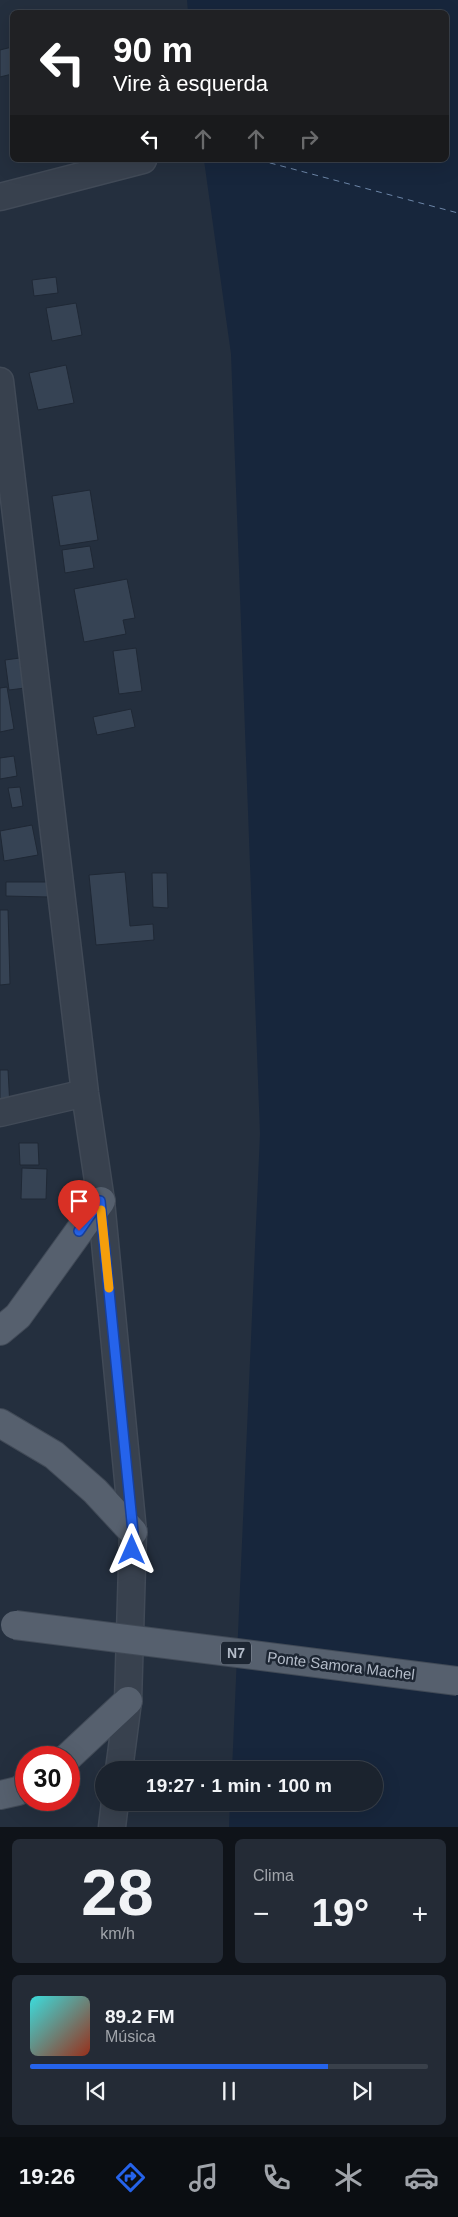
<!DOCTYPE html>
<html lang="pt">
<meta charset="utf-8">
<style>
:root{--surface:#1b232e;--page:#242b36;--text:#f1f3f6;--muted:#a0a4aa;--line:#39404a;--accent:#2563eb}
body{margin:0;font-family:Arial,sans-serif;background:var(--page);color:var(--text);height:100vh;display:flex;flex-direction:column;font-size:19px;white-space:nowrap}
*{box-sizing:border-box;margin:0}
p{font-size:16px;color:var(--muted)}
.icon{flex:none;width:28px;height:28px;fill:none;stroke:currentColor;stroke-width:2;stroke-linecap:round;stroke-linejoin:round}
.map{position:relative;height:1827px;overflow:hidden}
.side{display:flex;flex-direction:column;gap:12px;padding:12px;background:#0f1319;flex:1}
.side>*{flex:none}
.guide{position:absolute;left:10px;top:10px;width:439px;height:152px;border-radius:8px;box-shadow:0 5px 20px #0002,0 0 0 1px var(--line);background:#202124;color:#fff;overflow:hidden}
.speed{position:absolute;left:15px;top:1746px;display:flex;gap:10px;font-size:25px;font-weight:700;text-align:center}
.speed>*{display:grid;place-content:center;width:65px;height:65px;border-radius:50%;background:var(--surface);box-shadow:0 5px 20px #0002,0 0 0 1px var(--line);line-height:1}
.speed .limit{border:8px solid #d22;background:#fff;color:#111}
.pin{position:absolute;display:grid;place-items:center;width:42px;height:42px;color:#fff;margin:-51px -21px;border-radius:50% 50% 50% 0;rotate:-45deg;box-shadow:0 0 5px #0007}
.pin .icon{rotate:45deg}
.me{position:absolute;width:55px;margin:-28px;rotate:0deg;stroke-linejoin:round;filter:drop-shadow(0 0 4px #0008)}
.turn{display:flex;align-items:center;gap:18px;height:105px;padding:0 20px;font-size:22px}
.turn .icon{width:65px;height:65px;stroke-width:2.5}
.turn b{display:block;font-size:35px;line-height:42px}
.lanes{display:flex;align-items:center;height:48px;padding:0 20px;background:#0003;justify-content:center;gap:25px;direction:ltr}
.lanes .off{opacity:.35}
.big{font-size:38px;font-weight:600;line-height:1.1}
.side .tile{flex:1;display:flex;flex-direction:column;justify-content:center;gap:8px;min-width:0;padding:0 18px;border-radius:8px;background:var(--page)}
.side .dial{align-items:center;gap:0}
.dial b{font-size:65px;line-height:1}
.song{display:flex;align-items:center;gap:15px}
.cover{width:60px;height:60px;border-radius:8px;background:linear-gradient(135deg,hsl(180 70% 55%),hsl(10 70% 35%))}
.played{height:5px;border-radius:2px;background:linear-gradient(90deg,var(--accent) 75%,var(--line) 75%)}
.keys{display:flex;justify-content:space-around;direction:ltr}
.heat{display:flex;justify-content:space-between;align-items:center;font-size:28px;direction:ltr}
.side .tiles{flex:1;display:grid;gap:12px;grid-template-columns:1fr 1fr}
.tile:last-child{grid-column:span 2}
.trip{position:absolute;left:95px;top:1761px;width:288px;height:50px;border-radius:25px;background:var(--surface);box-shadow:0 5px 20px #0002,0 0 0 1px var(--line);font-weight:600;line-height:50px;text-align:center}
.tab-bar{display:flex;height:80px;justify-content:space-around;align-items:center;background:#0b0e12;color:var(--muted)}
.tab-bar .icon{width:35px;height:35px}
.tab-bar .selected{color:var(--accent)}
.tab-bar b{font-size:22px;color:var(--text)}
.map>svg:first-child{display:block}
.water{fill:#17263c}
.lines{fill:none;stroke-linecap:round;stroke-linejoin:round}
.ferry{stroke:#6d86a8;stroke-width:1;stroke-dasharray:6 5;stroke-linecap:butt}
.building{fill:#364354;stroke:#1f2835}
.street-casing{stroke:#414a57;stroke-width:29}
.primary-casing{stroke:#414a57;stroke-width:30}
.street{stroke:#38414e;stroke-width:26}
.primary{stroke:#56606e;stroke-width:28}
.primary-bridge-casing{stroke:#414a57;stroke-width:30;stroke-linecap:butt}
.primary-bridge{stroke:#56606e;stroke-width:28}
.route-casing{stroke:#184099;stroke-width:12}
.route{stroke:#2563eb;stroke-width:9}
.slow{stroke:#f59e0b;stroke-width:9}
.labels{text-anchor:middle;stroke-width:5;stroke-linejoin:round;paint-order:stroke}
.shield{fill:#1d2633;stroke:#878f9c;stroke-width:1}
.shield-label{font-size:14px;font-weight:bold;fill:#b4bcc9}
.street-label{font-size:15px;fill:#b4bcc9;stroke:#1d2633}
</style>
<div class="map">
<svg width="458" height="1827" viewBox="0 0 458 1827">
<rect width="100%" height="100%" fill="#242f3e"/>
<path class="water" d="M187,0H458V1827H229L230,1803L374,1802V1770H232L260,1134L231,354L204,160H446V12H188Z"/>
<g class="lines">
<path class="ferry" d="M259,160L458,213"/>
</g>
<path class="building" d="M12,47V74L0,77V50Z
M56,277L58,293L34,296L32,280Z
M76,303L82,335L52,341L46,308Z
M66,365L74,403L38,410L29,373Z
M90,490L98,540L60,546L52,496Z
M90,546L94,568L65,573L62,550Z
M127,579L135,618L123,620L126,634L84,642L74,589Z
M136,648L142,691L119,694L113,651Z
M20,658L25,688L9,690L5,660Z
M7,687L14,729L0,732V688Z
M131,709L135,727L97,735L93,717Z
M14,756L17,776L0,779V758Z
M20,787L23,806L12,808L8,788Z
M32,825L38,855L4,861L0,831Z
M125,872L130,926L153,924L154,940L96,945L89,875Z
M152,873H167L168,908L153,907Z
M6,882H49V897L6,896Z
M0,910H8L10,984L0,985Z
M0,1070H8L10,1107H0Z
M19,1143H38L39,1165H20Z
M22,1168L47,1169L46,1199H21Z"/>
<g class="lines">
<defs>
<path id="street" d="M0,197L143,160
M0,381L85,1093L101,1201L133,1532L128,1701L119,1770
M0,1113L85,1093
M112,1827L115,1802"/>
<path id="primary" d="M0,1331L18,1316L101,1201
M0,1423L54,1455L95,1491L133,1532
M67,1758L128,1701
M0,1795L18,1791L26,1786"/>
</defs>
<use href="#street" class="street-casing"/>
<use href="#primary" class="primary-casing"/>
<use href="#street" class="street"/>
<use href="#primary" class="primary"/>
<defs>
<path id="primary-bridge" d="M15,1625L458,1681"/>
</defs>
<use href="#primary-bridge" class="primary-bridge-casing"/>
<use href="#primary-bridge" class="primary-bridge"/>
</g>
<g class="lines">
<defs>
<path id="route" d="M79,1231L100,1201L133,1532L132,1550"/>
</defs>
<use href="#route" class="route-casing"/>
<use href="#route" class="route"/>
<path class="slow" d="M101,1210L109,1288"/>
</g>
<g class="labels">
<rect class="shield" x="221" y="1641.5" width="30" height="23" rx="4"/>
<g class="shield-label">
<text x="236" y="1658">N7</text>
</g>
<g class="street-label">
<text transform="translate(341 1666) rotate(7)" y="5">Ponte Samora Machel</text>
</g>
</g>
</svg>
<div class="speed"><div class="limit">30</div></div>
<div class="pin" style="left:79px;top:1231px;background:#d93025"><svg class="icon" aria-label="arrive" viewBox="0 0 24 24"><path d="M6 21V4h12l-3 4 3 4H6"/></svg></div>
<svg class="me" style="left:132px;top:1550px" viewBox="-20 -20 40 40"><path d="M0-17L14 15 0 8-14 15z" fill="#2563eb" stroke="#fff" stroke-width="4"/></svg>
<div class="trip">19:27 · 1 min · 100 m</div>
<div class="guide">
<div class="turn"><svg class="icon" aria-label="left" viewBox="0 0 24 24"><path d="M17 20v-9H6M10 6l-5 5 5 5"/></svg><div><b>90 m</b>Vire à esquerda</div></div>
<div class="lanes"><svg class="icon" aria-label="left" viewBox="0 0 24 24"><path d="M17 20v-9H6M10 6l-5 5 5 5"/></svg><svg class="icon off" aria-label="ahead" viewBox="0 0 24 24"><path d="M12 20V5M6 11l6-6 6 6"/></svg><svg class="icon off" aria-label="ahead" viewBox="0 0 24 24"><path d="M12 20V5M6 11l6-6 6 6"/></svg><svg class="icon off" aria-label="right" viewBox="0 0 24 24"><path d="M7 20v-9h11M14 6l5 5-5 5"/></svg></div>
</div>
</div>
<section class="side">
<div class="tiles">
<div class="tile dial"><b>28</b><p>km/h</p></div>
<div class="tile"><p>Clima</p>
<div class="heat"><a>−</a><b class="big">19°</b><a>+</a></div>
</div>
<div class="tile">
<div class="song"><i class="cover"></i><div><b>89.2 FM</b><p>Música</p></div></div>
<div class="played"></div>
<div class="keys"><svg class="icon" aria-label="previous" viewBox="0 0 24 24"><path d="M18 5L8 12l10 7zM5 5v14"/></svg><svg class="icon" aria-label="pause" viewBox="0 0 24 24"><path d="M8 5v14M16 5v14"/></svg><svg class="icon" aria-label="next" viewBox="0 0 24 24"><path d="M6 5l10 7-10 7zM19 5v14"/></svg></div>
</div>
</div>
</section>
<nav class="tab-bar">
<b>19:26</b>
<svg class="icon selected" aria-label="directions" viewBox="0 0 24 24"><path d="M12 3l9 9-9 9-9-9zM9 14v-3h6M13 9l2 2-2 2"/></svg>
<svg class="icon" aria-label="music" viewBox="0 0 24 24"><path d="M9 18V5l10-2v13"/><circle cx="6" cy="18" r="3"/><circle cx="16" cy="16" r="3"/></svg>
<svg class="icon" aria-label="phone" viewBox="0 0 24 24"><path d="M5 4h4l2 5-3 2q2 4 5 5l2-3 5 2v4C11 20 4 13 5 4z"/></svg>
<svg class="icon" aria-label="climate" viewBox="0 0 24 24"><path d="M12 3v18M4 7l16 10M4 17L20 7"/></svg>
<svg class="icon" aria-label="car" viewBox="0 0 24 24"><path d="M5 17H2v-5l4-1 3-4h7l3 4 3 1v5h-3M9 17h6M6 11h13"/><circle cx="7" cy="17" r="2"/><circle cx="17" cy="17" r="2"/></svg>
</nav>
